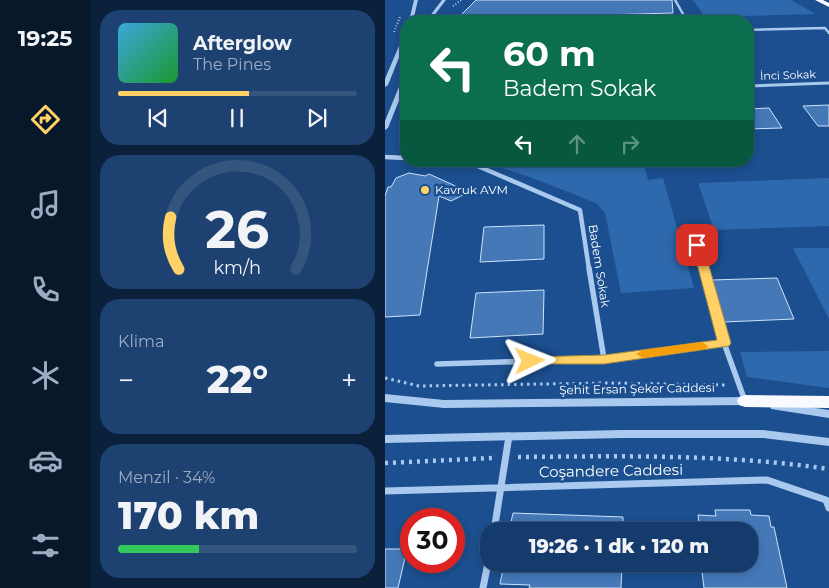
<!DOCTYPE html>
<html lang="tr">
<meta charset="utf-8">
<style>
:root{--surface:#143b6b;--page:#1d4271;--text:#f1f3f6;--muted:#9dadc1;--line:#33557e;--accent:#ffd166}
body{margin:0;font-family:Montserrat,sans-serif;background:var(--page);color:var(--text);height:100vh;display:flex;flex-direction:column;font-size:19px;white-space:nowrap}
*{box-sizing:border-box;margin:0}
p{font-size:16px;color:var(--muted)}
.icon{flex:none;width:28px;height:28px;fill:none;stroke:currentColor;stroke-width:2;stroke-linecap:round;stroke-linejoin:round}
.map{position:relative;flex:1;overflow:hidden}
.drawer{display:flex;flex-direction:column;gap:10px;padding:10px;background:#0b203b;width:295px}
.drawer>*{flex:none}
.banner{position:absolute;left:15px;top:15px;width:354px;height:152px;border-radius:20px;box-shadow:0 2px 8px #0003,0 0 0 1px var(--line);background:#0b6e4f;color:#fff;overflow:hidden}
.speed{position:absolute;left:15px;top:508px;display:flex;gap:10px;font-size:25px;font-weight:700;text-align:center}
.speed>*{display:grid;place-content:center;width:65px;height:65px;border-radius:50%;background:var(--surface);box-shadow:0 2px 8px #0003,0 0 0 1px var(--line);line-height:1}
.speed .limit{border:8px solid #d22;background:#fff;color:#111}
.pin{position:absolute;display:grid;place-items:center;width:42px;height:42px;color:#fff;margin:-21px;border-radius:10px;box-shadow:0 2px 8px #0006}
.me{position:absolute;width:55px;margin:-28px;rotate:88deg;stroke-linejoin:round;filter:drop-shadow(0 0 4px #0008)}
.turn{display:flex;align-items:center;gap:18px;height:105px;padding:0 20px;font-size:22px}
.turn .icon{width:65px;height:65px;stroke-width:2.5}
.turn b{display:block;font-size:35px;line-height:42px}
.lanes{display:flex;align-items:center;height:48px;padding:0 20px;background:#0003;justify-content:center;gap:25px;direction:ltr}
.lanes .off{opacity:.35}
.big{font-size:38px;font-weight:800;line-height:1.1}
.drawer .widget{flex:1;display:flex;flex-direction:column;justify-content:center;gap:8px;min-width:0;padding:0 18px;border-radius:20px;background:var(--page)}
.drawer .dial{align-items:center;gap:0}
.dial svg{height:130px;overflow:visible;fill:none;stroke:var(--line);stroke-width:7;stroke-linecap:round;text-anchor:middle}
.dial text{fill:var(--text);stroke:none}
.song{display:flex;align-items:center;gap:15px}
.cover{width:60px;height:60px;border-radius:8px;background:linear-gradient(135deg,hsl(200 70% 55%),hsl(130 70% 35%))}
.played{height:5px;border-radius:2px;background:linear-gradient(90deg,var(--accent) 55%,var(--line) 55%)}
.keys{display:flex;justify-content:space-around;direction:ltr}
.heat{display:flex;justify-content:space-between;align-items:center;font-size:28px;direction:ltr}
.charge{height:8px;border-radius:4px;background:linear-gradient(90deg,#34c759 34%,var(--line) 0)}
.trip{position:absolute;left:95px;top:522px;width:278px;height:50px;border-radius:20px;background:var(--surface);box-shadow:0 2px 8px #0003,0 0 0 1px var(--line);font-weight:800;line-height:50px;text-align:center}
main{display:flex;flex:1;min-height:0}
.dock{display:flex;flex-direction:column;width:90px;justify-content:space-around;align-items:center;background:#08182b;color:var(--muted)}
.dock .icon{width:35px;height:35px}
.dock .current{color:var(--accent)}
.dock b{font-size:22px;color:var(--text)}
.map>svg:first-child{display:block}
.green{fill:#2e69ad}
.building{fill:#4478b7;stroke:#cfe3fa}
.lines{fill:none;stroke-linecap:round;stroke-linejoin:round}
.path-far2{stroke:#a9c9ee;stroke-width:2;stroke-dasharray:1 2;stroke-linecap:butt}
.path-far1{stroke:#a9c9ee;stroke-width:3;stroke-dasharray:2.5 4;stroke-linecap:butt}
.path{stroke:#a9c9ee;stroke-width:4.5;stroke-dasharray:3 5;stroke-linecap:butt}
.minor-far4{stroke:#a9c9ee;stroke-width:2.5}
.minor-far3{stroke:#a9c9ee;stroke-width:3}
.minor-far2{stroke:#a9c9ee;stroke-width:4.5}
.minor-far1{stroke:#a9c9ee;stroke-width:5.5}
.minor{stroke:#a9c9ee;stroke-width:7}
.tertiary{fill:#a9c9ee;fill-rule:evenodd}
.trunk{fill:#f8faff;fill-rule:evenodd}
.route{fill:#ffd166;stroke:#a68842}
.slow{fill:#f59e0b}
.poi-dot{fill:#ffd166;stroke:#1b4f8f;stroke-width:2}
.labels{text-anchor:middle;stroke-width:5;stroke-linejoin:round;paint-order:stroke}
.far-street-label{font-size:11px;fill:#fff;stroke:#1b4f8f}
.poi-label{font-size:12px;fill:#fff;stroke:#1b4f8f;text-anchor:start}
.street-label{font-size:12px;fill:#fff;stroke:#1b4f8f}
.near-street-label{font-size:15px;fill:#fff;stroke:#1b4f8f}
</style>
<main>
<nav class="dock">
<b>19:25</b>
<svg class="icon current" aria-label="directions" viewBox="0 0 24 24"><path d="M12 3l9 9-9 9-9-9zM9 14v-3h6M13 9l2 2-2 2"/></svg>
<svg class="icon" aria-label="music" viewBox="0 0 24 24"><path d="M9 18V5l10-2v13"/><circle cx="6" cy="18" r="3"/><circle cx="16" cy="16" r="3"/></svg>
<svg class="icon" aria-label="phone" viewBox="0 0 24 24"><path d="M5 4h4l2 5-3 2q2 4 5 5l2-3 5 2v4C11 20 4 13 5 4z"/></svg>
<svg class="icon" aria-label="climate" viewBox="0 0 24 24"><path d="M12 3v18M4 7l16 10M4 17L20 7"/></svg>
<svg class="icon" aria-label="car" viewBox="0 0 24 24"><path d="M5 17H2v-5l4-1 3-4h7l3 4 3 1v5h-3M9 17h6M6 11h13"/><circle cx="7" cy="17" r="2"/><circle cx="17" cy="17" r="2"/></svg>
<svg class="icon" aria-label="filters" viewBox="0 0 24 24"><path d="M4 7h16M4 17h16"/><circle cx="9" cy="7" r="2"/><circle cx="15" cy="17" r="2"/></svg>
</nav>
<section class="drawer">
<div class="widget">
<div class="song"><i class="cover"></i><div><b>Afterglow</b><p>The Pines</p></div></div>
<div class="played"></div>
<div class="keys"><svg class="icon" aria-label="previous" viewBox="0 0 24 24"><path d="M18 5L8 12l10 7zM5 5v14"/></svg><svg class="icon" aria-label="pause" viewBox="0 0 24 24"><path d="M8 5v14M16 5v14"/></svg><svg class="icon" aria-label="next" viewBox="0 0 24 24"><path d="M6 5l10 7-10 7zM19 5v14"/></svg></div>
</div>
<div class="widget dial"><svg viewBox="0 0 100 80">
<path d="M14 69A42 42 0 1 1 86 69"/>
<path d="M14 69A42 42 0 0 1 9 37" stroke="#ffd166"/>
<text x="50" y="56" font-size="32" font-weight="700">26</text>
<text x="50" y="72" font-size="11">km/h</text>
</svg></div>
<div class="widget"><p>Klima</p>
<div class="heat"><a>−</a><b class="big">22°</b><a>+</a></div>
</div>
<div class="widget"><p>Menzil · 34%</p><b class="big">170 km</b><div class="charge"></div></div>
</section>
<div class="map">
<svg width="444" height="588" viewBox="0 0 444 588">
<rect width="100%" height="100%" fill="#1b4f8f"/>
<path class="green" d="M308,0H406L431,14L320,17Z
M95,161H258L263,180L278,178L309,288L236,293L220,213L211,203L145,177Z
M444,178V226L329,230L313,183Z
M408,248H444V319Z
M444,351V388L362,377L355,352Z"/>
<path class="building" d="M91,0H287L288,13L72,19Z
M444,105V126H433L418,106Z
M384,108L397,128L362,129V109Z
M24,173L40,176L44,174L84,192L66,201L54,196L35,315L0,317V196L3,187H6L11,178Z
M159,225V259L95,262L99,227Z
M392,278L409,319L339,322L327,280Z
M159,290L158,334L85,338L91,293Z
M330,510H365L366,515L384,516L386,527H389L402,588H319L316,564H364V531H315L313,515L331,516Z
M128,513L238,517V531H124Z
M0,549H22L13,588H0Z
M119,564H237L236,588H144L145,585L115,584Z"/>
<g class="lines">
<path class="path-far2" d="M68,6L76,0
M9,32L15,17"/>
<path class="path-far1" d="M0,378L34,386L221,383L341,385"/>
<path class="path" d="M133,457C237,456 341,454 444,469
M0,463L109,458"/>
<path class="minor-far4" d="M290,0L302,21
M362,30L440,28L444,33"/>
<path class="minor-far3" d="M362,86L444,83
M13,99L21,98
M0,157L15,158"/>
<path class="minor-far2" d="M0,157L21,158
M81,161L195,210L204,269
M313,245L319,269"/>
<path class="minor-far1" d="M204,268L219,359
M319,268L339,343
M52,364L219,359L339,343L360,401"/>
<path class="minor" d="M0,491L382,480L441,500L444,508
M109,531L124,436
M98,588L104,558"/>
<path class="tertiary" d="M29,0H33L28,21H24Z
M57,0H61L45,21H41Z
M19,34H21V40L3,85L0,87V79Z
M21,75V83L3,128L0,130V121L18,77Z
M0,394L59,400L362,397L366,398L367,401L366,404L362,405L59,408L0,402Z
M390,402L444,410V418L386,409L385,406L386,403Z
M237,430H378L444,438V446L378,438H237L0,443V435Z"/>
<path class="trunk" d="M430,0H438L444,3V7Z
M360,395L444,396V408L360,407L354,405L352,401L354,397Z"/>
</g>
<path class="route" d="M312,242L318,245L346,343L344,346L219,364H140L139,361L140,358L145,357L219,355L332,340L307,245Z"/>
<path class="slow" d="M317,342L323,346L321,349L258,358L251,354L258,350Z"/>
<circle class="poi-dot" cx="40" cy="190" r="5"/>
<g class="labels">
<g class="far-street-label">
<text transform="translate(403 75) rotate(-2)" y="4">İnci Sokak</text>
</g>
<g class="poi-label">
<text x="50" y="194">Kavruk AVM</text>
</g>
<g class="street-label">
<text transform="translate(214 266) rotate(81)" y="4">Badem Sokak</text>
<text transform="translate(252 389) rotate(-1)" y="4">Şehit Ersan Şeker Caddesi</text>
</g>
<g class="near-street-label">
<text transform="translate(226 471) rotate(-1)" y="5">Coşandere Caddesi</text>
</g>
</g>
</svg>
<div class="speed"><div class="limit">30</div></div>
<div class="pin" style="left:312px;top:245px;background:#d93025"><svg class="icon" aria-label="arrive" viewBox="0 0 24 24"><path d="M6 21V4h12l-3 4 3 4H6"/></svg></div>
<svg class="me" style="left:145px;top:361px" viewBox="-20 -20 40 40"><path d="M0-17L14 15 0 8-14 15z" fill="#ffd166" stroke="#fff" stroke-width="4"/></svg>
<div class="trip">19:26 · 1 dk · 120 m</div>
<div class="banner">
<div class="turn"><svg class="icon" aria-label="left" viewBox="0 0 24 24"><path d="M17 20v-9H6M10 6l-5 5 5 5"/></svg><div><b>60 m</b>Badem Sokak</div></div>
<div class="lanes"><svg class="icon" aria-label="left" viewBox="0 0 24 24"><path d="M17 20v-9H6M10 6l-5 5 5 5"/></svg><svg class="icon off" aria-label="ahead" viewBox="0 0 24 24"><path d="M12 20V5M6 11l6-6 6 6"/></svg><svg class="icon off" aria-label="right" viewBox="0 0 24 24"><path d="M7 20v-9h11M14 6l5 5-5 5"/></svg></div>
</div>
</div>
</main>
